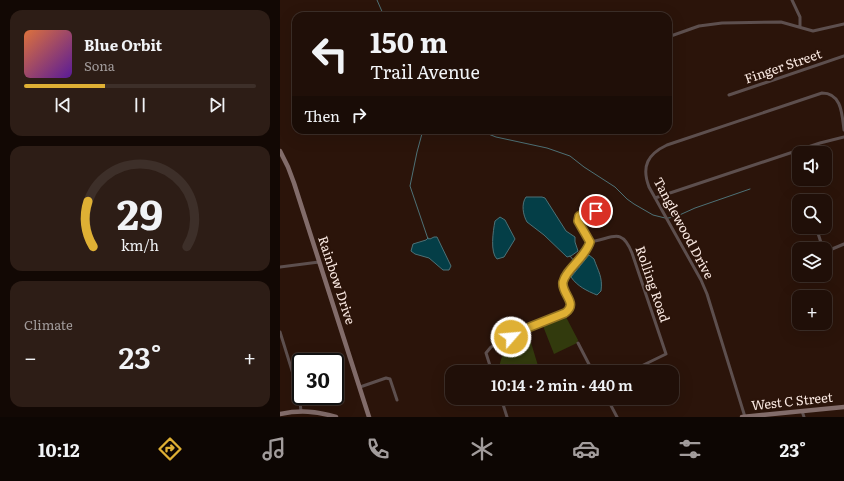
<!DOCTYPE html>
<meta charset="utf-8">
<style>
:root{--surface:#200f08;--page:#2d1d16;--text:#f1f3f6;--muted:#a29c9c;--line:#3d2f29;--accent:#dfb034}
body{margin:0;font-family:Literata,serif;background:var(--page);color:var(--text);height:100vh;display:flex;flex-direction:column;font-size:15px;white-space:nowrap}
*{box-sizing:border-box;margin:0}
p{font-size:13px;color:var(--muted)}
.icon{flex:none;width:22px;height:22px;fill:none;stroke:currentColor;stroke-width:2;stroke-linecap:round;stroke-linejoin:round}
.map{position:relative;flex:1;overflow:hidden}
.panel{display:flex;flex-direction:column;gap:10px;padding:10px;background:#120804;width:280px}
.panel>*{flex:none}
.guide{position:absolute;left:12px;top:12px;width:380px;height:122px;border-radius:12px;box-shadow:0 4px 16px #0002,0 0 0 1px var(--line);background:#200f08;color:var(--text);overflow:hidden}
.tools{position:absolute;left:512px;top:146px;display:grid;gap:8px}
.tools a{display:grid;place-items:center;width:40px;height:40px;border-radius:8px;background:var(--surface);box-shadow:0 4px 16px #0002,0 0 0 1px var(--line);font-size:20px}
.speed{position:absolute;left:12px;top:353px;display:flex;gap:8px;font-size:20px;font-weight:700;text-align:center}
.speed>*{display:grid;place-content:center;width:52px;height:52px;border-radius:50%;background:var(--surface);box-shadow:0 4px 16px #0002,0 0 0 1px var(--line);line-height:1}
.speed .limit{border:2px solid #111;border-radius:6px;background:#fff;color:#111}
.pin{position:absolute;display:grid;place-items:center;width:34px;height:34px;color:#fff;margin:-17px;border:2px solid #fff;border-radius:50%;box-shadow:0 1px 4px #0007}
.me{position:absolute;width:44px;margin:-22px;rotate:63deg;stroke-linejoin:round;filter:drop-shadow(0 0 3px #0008)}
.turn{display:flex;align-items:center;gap:14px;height:84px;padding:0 12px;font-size:18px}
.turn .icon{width:52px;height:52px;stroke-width:2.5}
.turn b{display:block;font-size:28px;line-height:34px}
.then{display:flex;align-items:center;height:38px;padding:0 12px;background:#0003;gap:8px;font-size:15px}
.big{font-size:30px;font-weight:600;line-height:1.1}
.panel .card{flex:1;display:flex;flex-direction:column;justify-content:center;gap:6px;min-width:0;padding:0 14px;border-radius:12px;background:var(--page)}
.panel .dial{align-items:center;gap:0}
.dial svg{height:104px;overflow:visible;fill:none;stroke:var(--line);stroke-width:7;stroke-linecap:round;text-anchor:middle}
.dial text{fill:var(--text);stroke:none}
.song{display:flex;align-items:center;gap:12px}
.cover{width:48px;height:48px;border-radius:6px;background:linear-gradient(135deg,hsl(20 70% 55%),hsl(270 70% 35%))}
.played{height:4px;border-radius:2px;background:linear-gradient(90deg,var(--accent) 35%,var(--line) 35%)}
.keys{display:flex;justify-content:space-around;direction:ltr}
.heat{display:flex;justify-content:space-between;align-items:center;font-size:22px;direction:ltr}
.trip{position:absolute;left:165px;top:365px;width:234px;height:40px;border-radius:12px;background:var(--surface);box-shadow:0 4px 16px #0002,0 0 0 1px var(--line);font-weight:600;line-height:40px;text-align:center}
.dock{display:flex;height:64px;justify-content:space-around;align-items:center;background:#0d0603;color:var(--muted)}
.dock .icon{width:28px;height:28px}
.dock .selected{color:var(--accent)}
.dock b{font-size:18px;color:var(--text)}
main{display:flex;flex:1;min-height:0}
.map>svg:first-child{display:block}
.green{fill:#323a0d}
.water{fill:#043e47;stroke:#4e7176}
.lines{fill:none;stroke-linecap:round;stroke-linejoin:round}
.stream{stroke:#4e7176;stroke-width:1}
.street{stroke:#5d4f4e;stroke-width:3}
.secondary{stroke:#826c6a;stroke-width:4.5}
.route-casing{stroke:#917222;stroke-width:10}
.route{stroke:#dfb034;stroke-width:7}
.labels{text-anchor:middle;stroke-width:4;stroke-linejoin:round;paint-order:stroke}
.street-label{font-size:13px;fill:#fae9e2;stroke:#2b140a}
</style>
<main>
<section class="panel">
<div class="card">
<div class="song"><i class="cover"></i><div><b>Blue Orbit</b><p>Sona</p></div></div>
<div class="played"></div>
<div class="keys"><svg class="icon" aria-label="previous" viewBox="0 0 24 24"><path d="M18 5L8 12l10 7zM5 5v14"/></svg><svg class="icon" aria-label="pause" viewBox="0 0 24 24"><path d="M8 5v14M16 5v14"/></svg><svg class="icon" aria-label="next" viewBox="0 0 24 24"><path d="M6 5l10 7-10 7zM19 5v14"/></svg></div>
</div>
<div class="card dial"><svg viewBox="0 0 100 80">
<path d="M14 69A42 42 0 1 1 86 69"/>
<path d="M14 69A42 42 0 0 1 10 34" stroke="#dfb034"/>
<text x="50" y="56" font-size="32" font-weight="700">29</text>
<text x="50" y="72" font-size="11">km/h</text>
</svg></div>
<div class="card"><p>Climate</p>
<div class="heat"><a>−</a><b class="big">23°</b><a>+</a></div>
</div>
</section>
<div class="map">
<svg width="564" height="417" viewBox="0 0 564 417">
<rect width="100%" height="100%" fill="#2b140a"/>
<path class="green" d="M286,317L298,340L297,343L274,354L263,326Z
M249,336L259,369L257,372H219C220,351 230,342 249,336Z"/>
<path class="water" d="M246,197H262L265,198L286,231L295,237V242L298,251L291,256L287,257L264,235L247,222C243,215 241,204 246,197Z
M220,217L225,220L235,239L224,257L217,259C210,253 213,231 215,221Z
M154,237H157L171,266L169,270H163L149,258L135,254L131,251L133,244L146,240L148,238L150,239Z
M309,255L314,259C318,271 323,277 321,291L317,295C307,291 297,286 291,277Z"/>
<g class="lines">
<path class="stream" d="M97,0L104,16
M143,130L137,152L130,186L148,239
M198,130L216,137L267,148L290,156L304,167L335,187L347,199L354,204L373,215L385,218
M388,218L395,217L415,208L470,189
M290,256L299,267"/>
<path class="street" d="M512,0L520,17V27
M388,37L419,26L442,23L501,22L533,31L564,24
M449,95L564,56
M375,198L540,143L564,137
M536,227L543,249
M309,242C331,240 341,225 352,253L386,354L349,372
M309,242L298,221L299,216L304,213L316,211
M545,252L564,244
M0,267L39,262
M0,332L19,393L21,411
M298,343L313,372
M212,372L206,353L211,347L250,327L285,313C299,303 281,294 283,282C285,269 305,258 309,242
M80,387L106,378L110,379L117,400
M221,398L227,417
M327,398L337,417
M522,411L524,417
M465,417L427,294L421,280L369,187C361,166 368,154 387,145L542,93C562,93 562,115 564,130"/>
<path class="secondary" d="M0,151L8,167L14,183L89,417
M0,414C20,410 36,411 56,417
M462,417L564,407"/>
</g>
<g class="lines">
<defs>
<path id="route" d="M231,337L250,327L285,313C299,303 281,294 283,282C286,269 305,258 310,242L298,221L299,216L304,213L316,211"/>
</defs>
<use href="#route" class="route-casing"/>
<use href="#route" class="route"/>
</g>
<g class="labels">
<g class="street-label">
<text transform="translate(503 66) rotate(-19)" y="5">Finger Street</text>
<text transform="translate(404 228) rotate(62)" y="5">Tanglewood Drive</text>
<text transform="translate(57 280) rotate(72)" y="5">Rainbow Drive</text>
<text transform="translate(373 284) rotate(71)" y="5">Rolling Road</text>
<text transform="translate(512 401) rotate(-6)" y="5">West C Street</text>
</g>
</g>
</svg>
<div class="tools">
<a><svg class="icon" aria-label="sound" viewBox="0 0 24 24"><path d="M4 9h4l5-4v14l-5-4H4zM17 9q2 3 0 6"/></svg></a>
<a><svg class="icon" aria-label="search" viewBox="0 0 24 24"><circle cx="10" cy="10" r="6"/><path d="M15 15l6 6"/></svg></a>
<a><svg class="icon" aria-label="layers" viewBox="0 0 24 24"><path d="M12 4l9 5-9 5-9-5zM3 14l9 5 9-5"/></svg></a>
<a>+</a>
</div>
<div class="speed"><div class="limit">30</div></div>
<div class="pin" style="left:316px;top:211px;background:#d93025"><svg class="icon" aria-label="arrive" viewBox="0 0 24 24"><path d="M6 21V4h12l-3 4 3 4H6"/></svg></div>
<svg class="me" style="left:231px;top:337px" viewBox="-20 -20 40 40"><circle r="17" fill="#dfb034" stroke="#fff" stroke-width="3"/><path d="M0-11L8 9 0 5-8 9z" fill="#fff"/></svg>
<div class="trip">10:14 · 2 min · 440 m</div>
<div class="guide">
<div class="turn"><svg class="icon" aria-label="left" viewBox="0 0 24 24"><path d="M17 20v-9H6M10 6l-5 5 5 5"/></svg><div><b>150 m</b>Trail Avenue</div></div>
<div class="then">Then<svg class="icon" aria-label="right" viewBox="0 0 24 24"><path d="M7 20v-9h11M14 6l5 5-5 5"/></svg></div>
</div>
</div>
</main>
<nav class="dock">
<b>10:12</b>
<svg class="icon selected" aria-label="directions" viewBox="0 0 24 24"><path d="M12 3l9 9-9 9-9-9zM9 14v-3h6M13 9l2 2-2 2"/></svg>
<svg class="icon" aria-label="music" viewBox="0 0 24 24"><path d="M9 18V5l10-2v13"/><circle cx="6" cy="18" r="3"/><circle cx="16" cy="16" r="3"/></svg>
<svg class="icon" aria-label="phone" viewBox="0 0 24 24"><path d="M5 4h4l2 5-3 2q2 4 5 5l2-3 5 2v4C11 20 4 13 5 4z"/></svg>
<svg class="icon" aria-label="climate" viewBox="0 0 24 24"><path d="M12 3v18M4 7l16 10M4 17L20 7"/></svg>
<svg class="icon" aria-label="car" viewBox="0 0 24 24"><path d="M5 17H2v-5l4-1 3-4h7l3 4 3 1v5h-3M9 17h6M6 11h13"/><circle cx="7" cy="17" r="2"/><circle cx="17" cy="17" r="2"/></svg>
<svg class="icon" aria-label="filters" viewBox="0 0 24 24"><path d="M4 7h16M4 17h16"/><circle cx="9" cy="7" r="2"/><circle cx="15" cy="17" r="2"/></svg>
<b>23°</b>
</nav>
